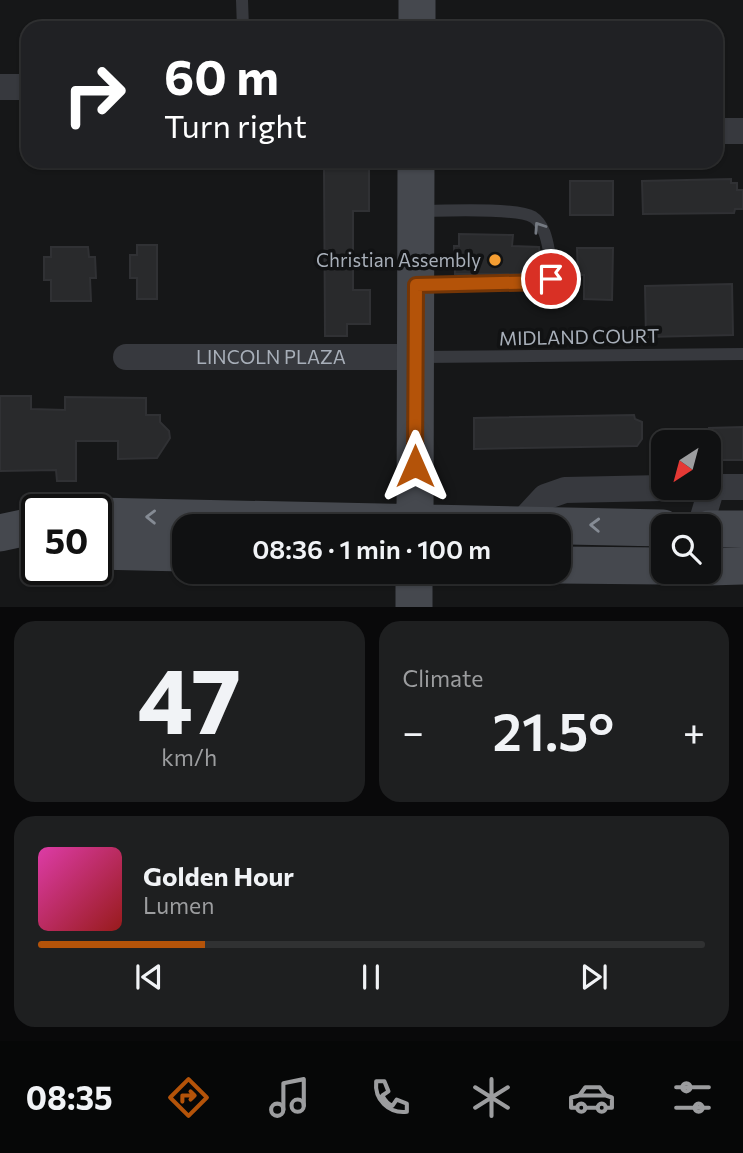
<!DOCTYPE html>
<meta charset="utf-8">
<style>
:root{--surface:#101112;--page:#1e1f20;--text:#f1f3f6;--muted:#9c9d9f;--line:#303132;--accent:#b45309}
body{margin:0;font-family:Commissioner,sans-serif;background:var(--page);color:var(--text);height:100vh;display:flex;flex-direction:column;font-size:26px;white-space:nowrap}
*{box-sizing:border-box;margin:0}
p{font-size:23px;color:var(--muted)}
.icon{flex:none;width:38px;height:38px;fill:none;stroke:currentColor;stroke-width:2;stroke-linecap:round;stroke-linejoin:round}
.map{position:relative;height:607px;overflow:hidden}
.details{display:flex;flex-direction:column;gap:14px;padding:14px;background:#09090a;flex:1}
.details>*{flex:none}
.guide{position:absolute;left:21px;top:21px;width:702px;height:147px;border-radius:21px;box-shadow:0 2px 5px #0004,0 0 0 2px var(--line);background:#202124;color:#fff;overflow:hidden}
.needle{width:46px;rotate:216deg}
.controls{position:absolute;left:651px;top:430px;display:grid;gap:14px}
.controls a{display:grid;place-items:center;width:70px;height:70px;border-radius:14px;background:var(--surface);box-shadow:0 2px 5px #0004,0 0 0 2px var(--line);font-size:35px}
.speed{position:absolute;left:21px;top:494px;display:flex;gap:14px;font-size:35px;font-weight:700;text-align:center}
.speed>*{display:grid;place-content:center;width:91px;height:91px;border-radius:50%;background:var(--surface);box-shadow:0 2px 5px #0004,0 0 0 2px var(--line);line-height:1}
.speed .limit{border:4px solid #111;border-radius:10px;background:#fff;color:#111}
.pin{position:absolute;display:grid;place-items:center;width:60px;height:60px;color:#fff;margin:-30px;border:4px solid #fff;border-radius:50%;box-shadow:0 2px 7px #0007}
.me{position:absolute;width:77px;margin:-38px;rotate:0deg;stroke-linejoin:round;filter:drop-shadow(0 0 5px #0008)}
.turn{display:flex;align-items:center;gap:24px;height:147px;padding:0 28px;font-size:32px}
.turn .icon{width:91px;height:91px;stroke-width:2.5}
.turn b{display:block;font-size:49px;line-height:60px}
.big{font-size:52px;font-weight:600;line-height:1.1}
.details .tile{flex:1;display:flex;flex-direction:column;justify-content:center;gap:10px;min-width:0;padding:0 24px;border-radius:21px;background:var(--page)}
.details .dial{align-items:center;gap:0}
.dial b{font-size:91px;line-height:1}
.song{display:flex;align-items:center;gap:21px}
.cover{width:84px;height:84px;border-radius:10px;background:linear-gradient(135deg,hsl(320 70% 55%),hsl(0 70% 35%))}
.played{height:7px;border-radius:4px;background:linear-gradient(90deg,var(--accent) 25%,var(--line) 25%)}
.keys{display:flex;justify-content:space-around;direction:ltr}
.heat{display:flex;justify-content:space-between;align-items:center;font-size:38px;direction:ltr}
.details .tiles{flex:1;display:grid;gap:14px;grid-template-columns:1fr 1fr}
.tile:last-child{grid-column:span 2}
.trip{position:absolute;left:172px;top:514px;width:399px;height:70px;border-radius:21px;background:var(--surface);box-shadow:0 2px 5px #0004,0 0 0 2px var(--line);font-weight:600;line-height:70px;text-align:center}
.tab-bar{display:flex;height:112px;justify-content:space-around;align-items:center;background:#060707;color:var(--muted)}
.tab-bar .icon{width:49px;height:49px}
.tab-bar .current{color:var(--accent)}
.tab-bar b{font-size:32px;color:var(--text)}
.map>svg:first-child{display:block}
.building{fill:#292a2c;stroke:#303134;stroke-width:2}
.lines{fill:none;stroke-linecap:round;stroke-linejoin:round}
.lane{stroke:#37393e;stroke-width:12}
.street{stroke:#37393e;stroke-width:26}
.secondary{stroke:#45484e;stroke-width:37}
.oneway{stroke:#757a82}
.oneway2{stroke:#858b94}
.route-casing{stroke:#753606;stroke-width:18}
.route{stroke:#b45309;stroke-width:12}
.poi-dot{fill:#f59e32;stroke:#111213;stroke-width:2.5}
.labels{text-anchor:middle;stroke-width:7;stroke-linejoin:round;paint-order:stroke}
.poi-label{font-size:19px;fill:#a8afb9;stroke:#111213;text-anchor:end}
.street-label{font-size:19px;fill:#a8afb9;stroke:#111213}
</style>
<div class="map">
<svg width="743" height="607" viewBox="0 0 743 607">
<rect width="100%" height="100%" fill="#161718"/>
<path class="building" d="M324,164H369V211H353V290H370V324H347V336H325Z
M731,179V183H737V190H743V209H735L734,213L643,214L642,181Z
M570,181H613V215H570Z
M459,234L513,235L512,246L539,247L541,266L534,265V274H455L454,246H459Z
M137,245H157V299H137V278H130V255H137Z
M51,247H88L89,257H95L96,278H90L91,301H51V280H44V257H51Z
M577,248H613L612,300L584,299V275H578Z
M732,284L733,335L646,337L645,286Z
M0,396H31V409L65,410V397L146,398V415H160V422L169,431L170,438L157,458L118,459V441H76V481H57L56,470L0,471Z
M634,415L635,419L642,422V439L637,446L474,449V418Z
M743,427V460H709V428Z"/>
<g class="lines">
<path class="lane" d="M242,0L243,28
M418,211C441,211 516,207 533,217C544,224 547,240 549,251C550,262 555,274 547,282L420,285
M420,357L743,354"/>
<g class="street">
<path d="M0,87H28"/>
<path d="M716,131H743"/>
<path id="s1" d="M126,357H416"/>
<path d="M709,487H743"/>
<path d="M521,523L545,497L565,490L663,488"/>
<path d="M700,527L712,487"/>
</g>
<path class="secondary" d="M417,28V0
M96,516L663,528
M415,527L416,161
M709,529H743
M0,533L37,525
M96,551L184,553
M558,565L663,566
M709,567L743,566
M414,607V572"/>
</g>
<defs><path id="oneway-chevron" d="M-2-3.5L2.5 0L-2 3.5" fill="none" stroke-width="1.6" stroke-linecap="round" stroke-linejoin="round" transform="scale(1.75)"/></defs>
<use class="oneway" href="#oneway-chevron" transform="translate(539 227) rotate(-124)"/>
<g class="oneway2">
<use href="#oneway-chevron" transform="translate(151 517) rotate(-179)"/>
<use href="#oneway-chevron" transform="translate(595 525) rotate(-178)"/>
</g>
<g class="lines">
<defs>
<path id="route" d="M415,466L416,285L547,282L551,279"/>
</defs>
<use href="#route" class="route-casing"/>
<use href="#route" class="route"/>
</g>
<circle class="poi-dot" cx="495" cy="260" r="7"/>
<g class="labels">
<g class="poi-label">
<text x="481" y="267">Christian Assembly</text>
</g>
<g class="street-label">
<text transform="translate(579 337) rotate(-1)" y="7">MIDLAND COURT</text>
<text dy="7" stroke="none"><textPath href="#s1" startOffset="145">LINCOLN PLAZA</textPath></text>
</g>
</g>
</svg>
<div class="controls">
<a><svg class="needle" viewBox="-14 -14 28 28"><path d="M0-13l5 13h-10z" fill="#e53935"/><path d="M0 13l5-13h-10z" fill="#9c9d9f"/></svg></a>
<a><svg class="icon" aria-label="search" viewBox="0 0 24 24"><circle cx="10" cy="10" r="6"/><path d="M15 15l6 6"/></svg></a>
</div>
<div class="speed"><div class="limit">50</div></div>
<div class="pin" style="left:551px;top:279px;background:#d93025"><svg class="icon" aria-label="arrive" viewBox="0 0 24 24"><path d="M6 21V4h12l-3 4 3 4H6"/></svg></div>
<svg class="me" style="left:415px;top:466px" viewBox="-20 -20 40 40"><path d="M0-17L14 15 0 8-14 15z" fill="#b45309" stroke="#fff" stroke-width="4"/></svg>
<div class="trip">08:36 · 1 min · 100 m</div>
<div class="guide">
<div class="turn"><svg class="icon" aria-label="right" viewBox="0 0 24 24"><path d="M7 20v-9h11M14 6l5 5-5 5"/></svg><div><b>60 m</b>Turn right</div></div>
</div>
</div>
<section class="details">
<div class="tiles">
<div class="tile dial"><b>47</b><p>km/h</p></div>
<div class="tile"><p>Climate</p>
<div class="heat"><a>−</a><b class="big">21.5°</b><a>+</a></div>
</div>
<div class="tile">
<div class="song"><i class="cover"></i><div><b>Golden Hour</b><p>Lumen</p></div></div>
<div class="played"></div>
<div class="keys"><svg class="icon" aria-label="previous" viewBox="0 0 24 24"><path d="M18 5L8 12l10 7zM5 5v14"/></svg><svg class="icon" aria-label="pause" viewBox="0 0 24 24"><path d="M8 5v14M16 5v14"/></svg><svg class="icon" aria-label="next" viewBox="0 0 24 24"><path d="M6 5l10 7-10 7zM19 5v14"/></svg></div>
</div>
</div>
</section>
<nav class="tab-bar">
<b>08:35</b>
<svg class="icon current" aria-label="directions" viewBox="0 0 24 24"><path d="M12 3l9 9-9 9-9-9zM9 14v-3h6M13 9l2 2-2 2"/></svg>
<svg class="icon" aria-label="music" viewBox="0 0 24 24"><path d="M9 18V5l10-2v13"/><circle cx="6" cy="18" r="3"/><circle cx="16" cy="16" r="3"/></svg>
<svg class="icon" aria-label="phone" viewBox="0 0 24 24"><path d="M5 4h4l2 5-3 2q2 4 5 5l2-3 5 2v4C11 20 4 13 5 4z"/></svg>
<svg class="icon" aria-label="climate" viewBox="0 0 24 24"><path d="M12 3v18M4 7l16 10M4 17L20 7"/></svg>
<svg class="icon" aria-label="car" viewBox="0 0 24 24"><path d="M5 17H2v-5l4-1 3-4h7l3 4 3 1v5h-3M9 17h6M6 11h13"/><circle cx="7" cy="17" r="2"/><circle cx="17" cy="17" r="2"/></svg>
<svg class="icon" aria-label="filters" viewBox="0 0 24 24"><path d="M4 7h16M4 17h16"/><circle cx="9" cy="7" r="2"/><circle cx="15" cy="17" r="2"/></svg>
</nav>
